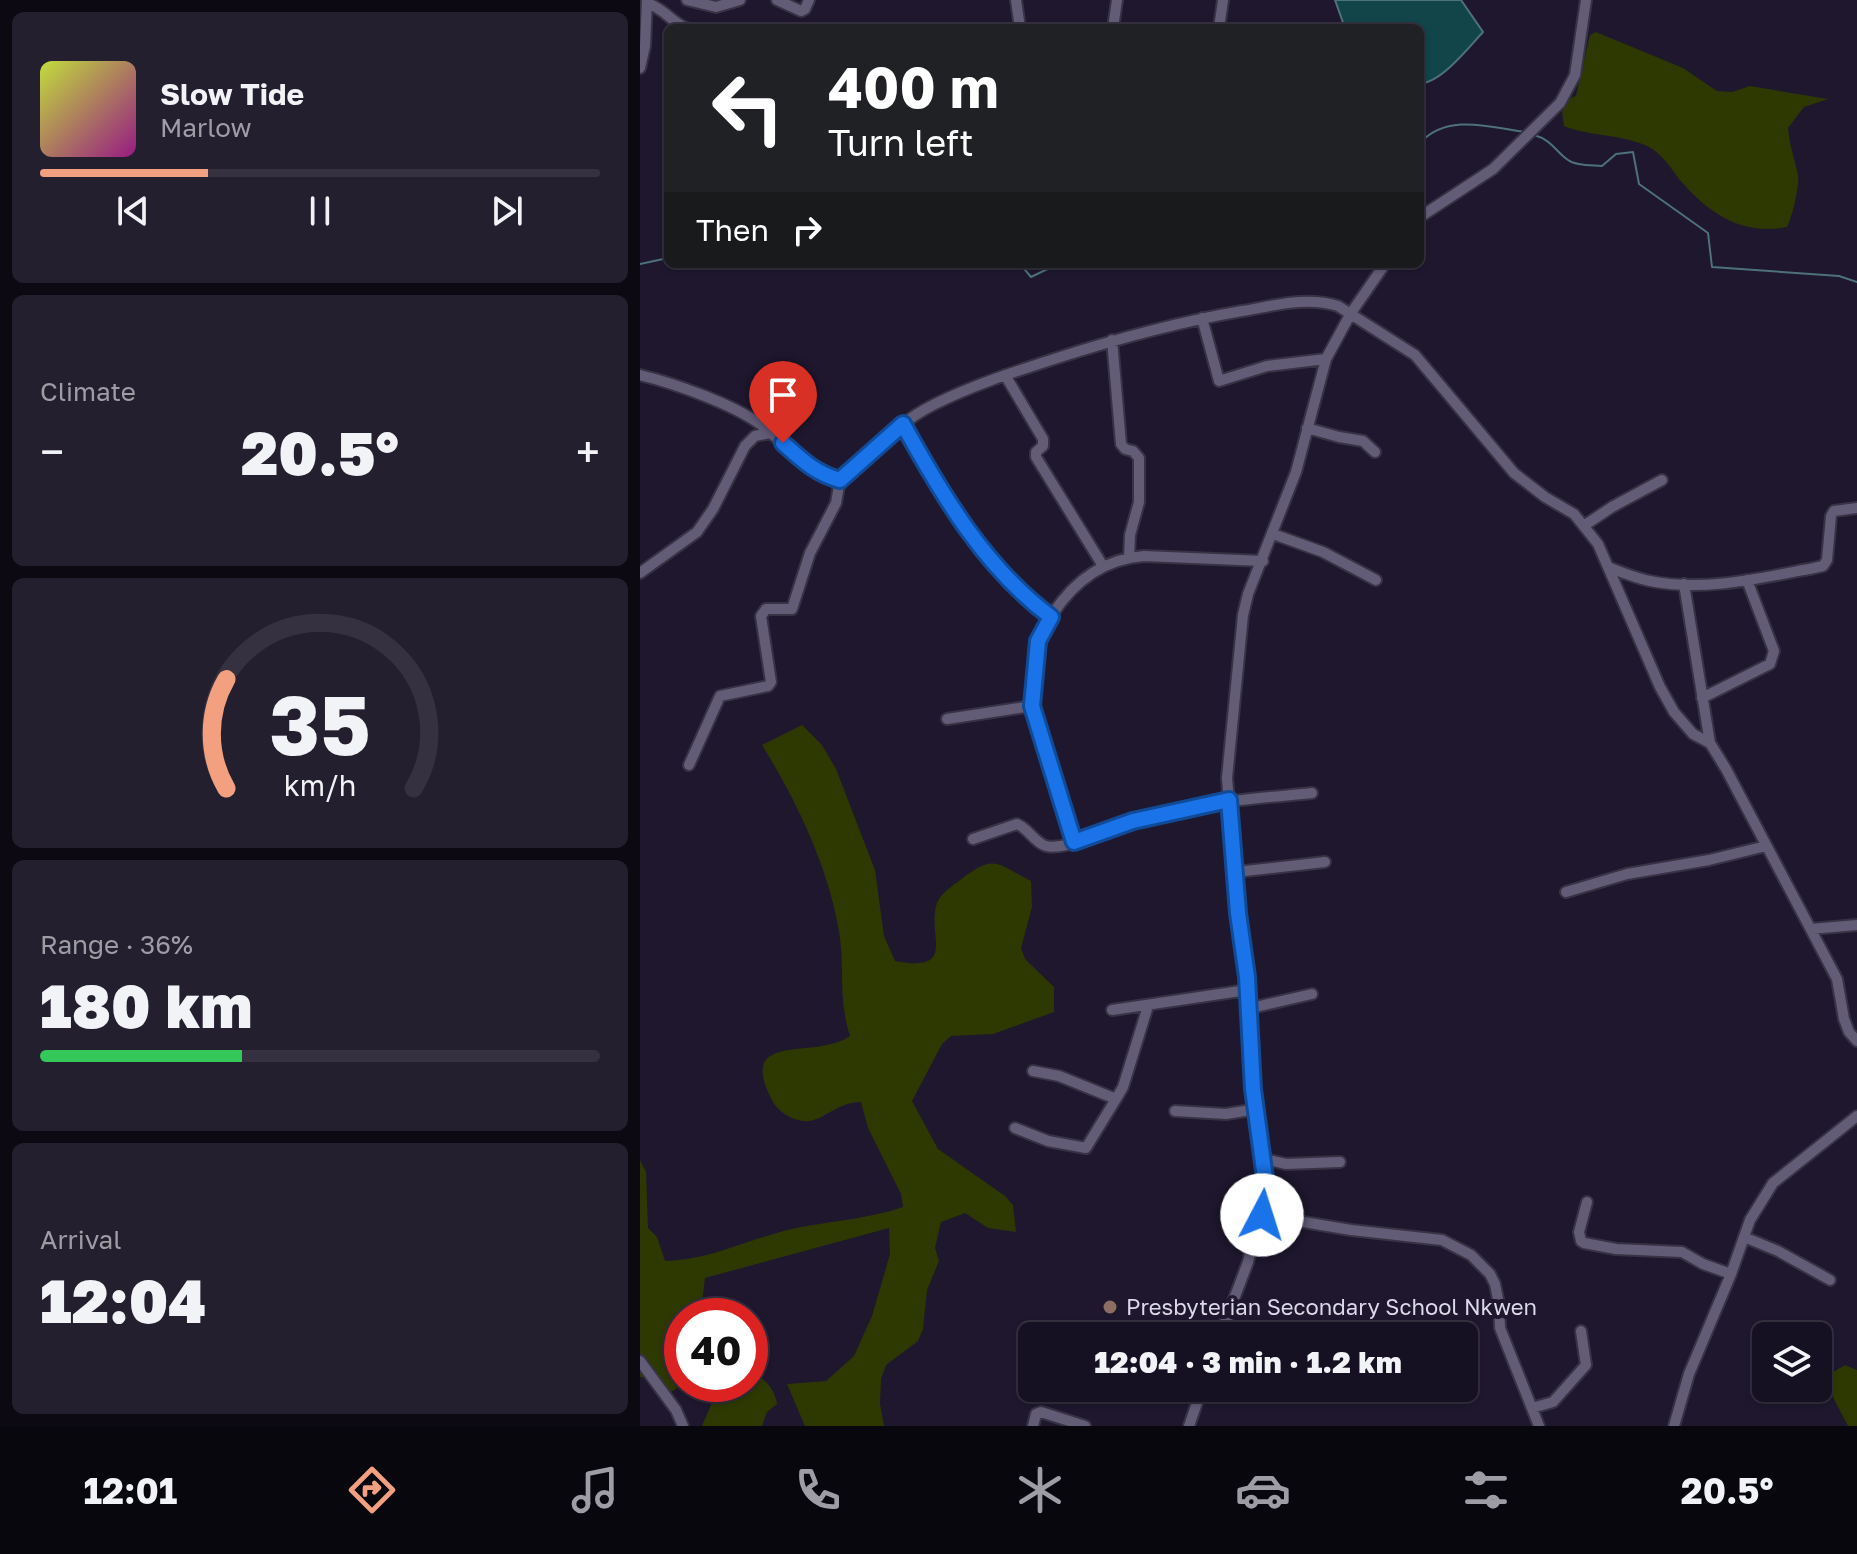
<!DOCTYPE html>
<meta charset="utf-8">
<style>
:root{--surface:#161122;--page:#231f2f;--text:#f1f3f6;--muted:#9e9da5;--line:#353140;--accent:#f2a07f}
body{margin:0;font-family:"Golos Text",sans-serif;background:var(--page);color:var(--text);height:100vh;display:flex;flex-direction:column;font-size:30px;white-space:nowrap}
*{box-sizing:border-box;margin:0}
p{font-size:26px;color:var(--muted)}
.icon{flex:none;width:44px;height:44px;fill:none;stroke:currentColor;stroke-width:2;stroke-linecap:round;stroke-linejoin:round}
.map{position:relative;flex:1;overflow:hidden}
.drawer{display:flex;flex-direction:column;gap:12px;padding:12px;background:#0c0913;width:640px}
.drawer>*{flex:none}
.top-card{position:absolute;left:24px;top:24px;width:760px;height:244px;border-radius:12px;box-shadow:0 2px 6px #0004,0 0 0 2px var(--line);background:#202124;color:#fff;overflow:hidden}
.tools{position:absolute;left:1112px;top:1322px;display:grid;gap:16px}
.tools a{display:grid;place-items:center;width:80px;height:80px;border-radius:12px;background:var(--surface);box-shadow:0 2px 6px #0004,0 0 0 2px var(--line);font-size:40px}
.speed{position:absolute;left:24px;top:1298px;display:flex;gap:16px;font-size:40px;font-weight:700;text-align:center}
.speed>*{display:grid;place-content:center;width:104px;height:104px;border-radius:50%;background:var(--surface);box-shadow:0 2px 6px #0004,0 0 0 2px var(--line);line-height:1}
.speed .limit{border:12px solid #d22;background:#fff;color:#111}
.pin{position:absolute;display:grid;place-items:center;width:68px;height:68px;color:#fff;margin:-82px -34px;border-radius:50% 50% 50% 0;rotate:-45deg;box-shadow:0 0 8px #0007}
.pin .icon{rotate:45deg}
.me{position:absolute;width:88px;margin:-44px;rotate:5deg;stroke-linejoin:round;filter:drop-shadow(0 0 6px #0008)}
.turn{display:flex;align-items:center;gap:28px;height:168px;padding:0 32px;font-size:36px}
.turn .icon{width:104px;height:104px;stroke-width:2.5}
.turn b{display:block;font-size:56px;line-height:68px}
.then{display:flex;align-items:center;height:76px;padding:0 32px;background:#0003;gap:16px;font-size:30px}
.big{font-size:60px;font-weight:800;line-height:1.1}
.drawer .card{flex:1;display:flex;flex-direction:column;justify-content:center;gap:12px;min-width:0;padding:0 28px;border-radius:12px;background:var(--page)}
.drawer .dial{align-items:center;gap:0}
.dial svg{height:208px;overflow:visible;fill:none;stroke:var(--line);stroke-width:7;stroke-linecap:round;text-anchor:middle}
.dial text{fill:var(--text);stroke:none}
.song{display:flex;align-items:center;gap:24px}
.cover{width:96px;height:96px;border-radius:12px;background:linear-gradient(135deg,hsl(70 70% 55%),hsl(310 70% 35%))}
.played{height:8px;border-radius:4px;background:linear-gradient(90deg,var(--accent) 30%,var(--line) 30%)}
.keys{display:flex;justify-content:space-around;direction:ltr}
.heat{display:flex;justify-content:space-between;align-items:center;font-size:44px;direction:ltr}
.charge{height:12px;border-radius:6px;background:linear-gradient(90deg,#34c759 36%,var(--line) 0)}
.trip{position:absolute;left:378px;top:1322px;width:460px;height:80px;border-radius:12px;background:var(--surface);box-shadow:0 2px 6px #0004,0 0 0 2px var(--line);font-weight:800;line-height:80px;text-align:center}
.tabs{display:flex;height:128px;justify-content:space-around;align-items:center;background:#09070e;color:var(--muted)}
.tabs .icon{width:56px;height:56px}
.tabs .on{color:var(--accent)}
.tabs b{font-size:36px;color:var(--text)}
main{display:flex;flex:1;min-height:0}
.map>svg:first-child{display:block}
.green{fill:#2d3901}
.water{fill:#11454a;stroke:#4e717a;stroke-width:2}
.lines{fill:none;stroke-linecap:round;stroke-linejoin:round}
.stream{stroke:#4e717a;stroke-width:2}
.minor-casing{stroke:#373244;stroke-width:14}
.minor{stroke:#625c77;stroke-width:10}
.route-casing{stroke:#114b97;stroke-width:20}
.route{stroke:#1a73e8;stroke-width:14}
.education-dot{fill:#8d6e63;stroke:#1e172e;stroke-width:3}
.labels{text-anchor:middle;stroke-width:8;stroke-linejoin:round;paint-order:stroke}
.poi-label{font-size:22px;fill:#dcd9e9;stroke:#1e172e;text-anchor:start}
</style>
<main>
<section class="drawer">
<div class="card">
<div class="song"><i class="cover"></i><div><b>Slow Tide</b><p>Marlow</p></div></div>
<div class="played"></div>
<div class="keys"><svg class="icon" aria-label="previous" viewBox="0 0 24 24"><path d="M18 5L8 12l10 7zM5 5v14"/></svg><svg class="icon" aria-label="pause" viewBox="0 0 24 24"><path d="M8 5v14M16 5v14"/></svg><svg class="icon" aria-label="next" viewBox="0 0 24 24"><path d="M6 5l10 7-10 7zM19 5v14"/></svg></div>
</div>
<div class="card"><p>Climate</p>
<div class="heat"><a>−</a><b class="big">20.5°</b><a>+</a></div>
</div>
<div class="card dial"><svg viewBox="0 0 100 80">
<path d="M14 69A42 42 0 1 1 86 69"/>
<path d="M14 69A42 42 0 0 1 14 27" stroke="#f2a07f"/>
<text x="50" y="56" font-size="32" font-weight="700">35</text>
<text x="50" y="72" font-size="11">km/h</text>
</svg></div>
<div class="card"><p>Range · 36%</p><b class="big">180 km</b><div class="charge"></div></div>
<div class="card"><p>Arrival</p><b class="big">12:04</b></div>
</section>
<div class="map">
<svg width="1217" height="1426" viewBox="0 0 1217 1426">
<rect width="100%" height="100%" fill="#1e172e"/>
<path class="green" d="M956,32L1043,68L1077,91L1092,92L1110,86L1188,99L1164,107L1148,128C1150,147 1154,157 1158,175C1160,184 1152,218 1147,227C1101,236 1068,213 1039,179C1031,168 1022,154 1009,147C983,134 951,137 924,126L922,112L928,99L936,96L950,35Z
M162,725L182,745L196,769L235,870L244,936L255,961C319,973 286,935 297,903C301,893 311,887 319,881C354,854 354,862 391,881L392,907L381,948L385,959L414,987V1012L353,1034L311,1036L302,1044L272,1101L298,1149L365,1196L373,1205L376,1232L348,1228L325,1213L301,1222L295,1248L299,1261L287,1290L283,1329L278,1341L246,1365L241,1379L240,1404L244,1426H165L147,1384L186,1381L214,1356L232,1316L250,1254L249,1228L65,1278L62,1303L65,1316H42V1380L36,1389L24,1396L6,1378L0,1377V1160L6,1172L8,1228L17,1237L25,1261C67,1260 100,1243 140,1232C180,1221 222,1221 263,1207L261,1194L228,1128L221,1102C196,1102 183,1123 163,1121C152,1120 139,1112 133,1102C94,1029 175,1061 210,1036C197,996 206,964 198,926C187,864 155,798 122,745Z
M1205,1365L1217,1370V1426H1208L1183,1378Z
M110,1370C125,1380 134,1386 137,1404L127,1412L122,1426H62L80,1384H110Z"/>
<path class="water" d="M695,0H821L843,32C829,47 800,84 780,83V28H705Z"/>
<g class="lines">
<path class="stream" d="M894,135C912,140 915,151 928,160C936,166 952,165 962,166L976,154L993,152L999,184L1068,233L1072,267L1199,276L1217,282
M780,143C807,113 850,127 885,132
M0,264L28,258
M380,264L391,277L418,264"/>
<defs>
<path id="minor" d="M47,0L76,7L100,0
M137,0L161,11L165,9L169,0
M376,0L380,28
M7,3C25,9 30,21 46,28
M473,28L477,0
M579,28L583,0
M0,68L5,46L7,0
M780,217L853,169L920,103L935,75L946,0
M562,318L579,381L627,366L686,359
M472,340L481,444L485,449L493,451L499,458V502L490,535L489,557
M0,375C34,383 92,404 120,424C147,445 166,471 200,480C230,453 258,422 295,404C333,385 374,372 414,359C476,339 538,322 602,311C633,306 666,296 698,306L775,355L874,473L905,497L934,514L958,544L1020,687L1034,712L1053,734L1070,743L1086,769L1197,979L1204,1019L1209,1032L1217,1041
M365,375L403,439V446L396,452V457L463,566
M263,424C302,495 345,568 411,617
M667,428L699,437L723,441L735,452
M945,525L972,507L1022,480
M633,534L683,552L736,580
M968,567C981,572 995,578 1010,581C1063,592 1121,578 1174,568L1183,566L1187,560L1191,516L1194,511L1217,508
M0,573L57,532L73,509L105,446L115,436L130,433
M1044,584L1070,743
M1062,698L1130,664L1134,651L1107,580
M392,706L434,842
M307,719L392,706C394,685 392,662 397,643C400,632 407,624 412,615C434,581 463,559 504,556L623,561
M49,765L80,696L128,686L131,682L121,616L126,609H152L170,553L196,503L200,480
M333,839L377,824C388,828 395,843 406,846C426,851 470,829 489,822C548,803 611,799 672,793
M596,872L685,862
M926,892L987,874L1069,860L1126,846
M1171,929L1217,925
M607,1009L672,994
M472,1010L607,990
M393,1071L419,1076L476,1099L483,1087L508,1006
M535,1111L586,1114L617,1109
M375,1128L408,1141L446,1148L476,1099
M624,1159L646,1164L700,1162
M947,1202L939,1232L941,1241L944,1243L976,1249L1042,1252L1063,1264L1091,1274
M622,1215L711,1230L802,1240L831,1255L850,1274L855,1284L859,1304L860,1328L899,1426
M1104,1237L1138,1251L1190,1280
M580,1336L608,1262L625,1193L621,1135L613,1089L607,977L598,913L587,778L603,615L608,594L656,472L686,359L711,313L745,264
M0,1361L36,1410L43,1426
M892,1408L913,1402L946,1365L941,1331
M393,1426L396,1414L401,1412L445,1426
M549,1426L562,1388
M1034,1426L1049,1374L1091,1274L1110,1220L1133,1183L1217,1116"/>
</defs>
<use href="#minor" class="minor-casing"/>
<use href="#minor" class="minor"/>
</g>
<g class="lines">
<defs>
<path id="route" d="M143,443C162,460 175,473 200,480L263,424C302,495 345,568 411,617L398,641L392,706L434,842L493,821L589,800L598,913L607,977L613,1089L625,1178L622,1215"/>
</defs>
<use href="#route" class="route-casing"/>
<use href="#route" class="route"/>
</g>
<circle class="education-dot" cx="470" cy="1307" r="8"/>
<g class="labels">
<g class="poi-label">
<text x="486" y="1315">Presbyterian Secondary School Nkwen</text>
</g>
</g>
</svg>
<div class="tools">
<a><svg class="icon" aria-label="layers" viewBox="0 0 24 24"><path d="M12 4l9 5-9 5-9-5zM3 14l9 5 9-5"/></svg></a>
</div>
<div class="speed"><div class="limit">40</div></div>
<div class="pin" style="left:143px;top:443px;background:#d93025"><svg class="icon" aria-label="arrive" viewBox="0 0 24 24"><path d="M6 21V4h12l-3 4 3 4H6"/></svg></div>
<svg class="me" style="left:622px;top:1215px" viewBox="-20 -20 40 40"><circle r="19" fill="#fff"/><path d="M0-13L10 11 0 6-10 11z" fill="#1a73e8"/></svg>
<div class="trip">12:04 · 3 min · 1.2 km</div>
<div class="top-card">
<div class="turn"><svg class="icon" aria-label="left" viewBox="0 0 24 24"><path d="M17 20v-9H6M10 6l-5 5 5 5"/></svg><div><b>400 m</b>Turn left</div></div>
<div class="then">Then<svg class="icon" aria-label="right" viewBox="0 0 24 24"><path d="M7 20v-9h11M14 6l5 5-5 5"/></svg></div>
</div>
</div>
</main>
<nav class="tabs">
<b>12:01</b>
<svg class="icon on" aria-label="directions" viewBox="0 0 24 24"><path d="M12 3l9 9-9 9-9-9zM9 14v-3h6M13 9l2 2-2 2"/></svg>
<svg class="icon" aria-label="music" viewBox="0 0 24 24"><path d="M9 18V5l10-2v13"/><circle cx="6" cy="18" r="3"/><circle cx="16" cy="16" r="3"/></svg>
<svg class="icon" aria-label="phone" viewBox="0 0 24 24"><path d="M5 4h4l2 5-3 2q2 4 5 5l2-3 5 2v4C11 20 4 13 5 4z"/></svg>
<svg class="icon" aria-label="climate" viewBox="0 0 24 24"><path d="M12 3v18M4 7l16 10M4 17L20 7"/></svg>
<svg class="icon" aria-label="car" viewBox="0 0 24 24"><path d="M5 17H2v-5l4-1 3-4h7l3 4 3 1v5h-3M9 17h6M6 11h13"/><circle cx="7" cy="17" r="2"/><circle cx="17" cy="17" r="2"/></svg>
<svg class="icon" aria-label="filters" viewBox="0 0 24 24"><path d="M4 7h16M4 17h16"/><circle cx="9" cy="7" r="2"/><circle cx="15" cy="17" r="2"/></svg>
<b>20.5°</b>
</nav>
